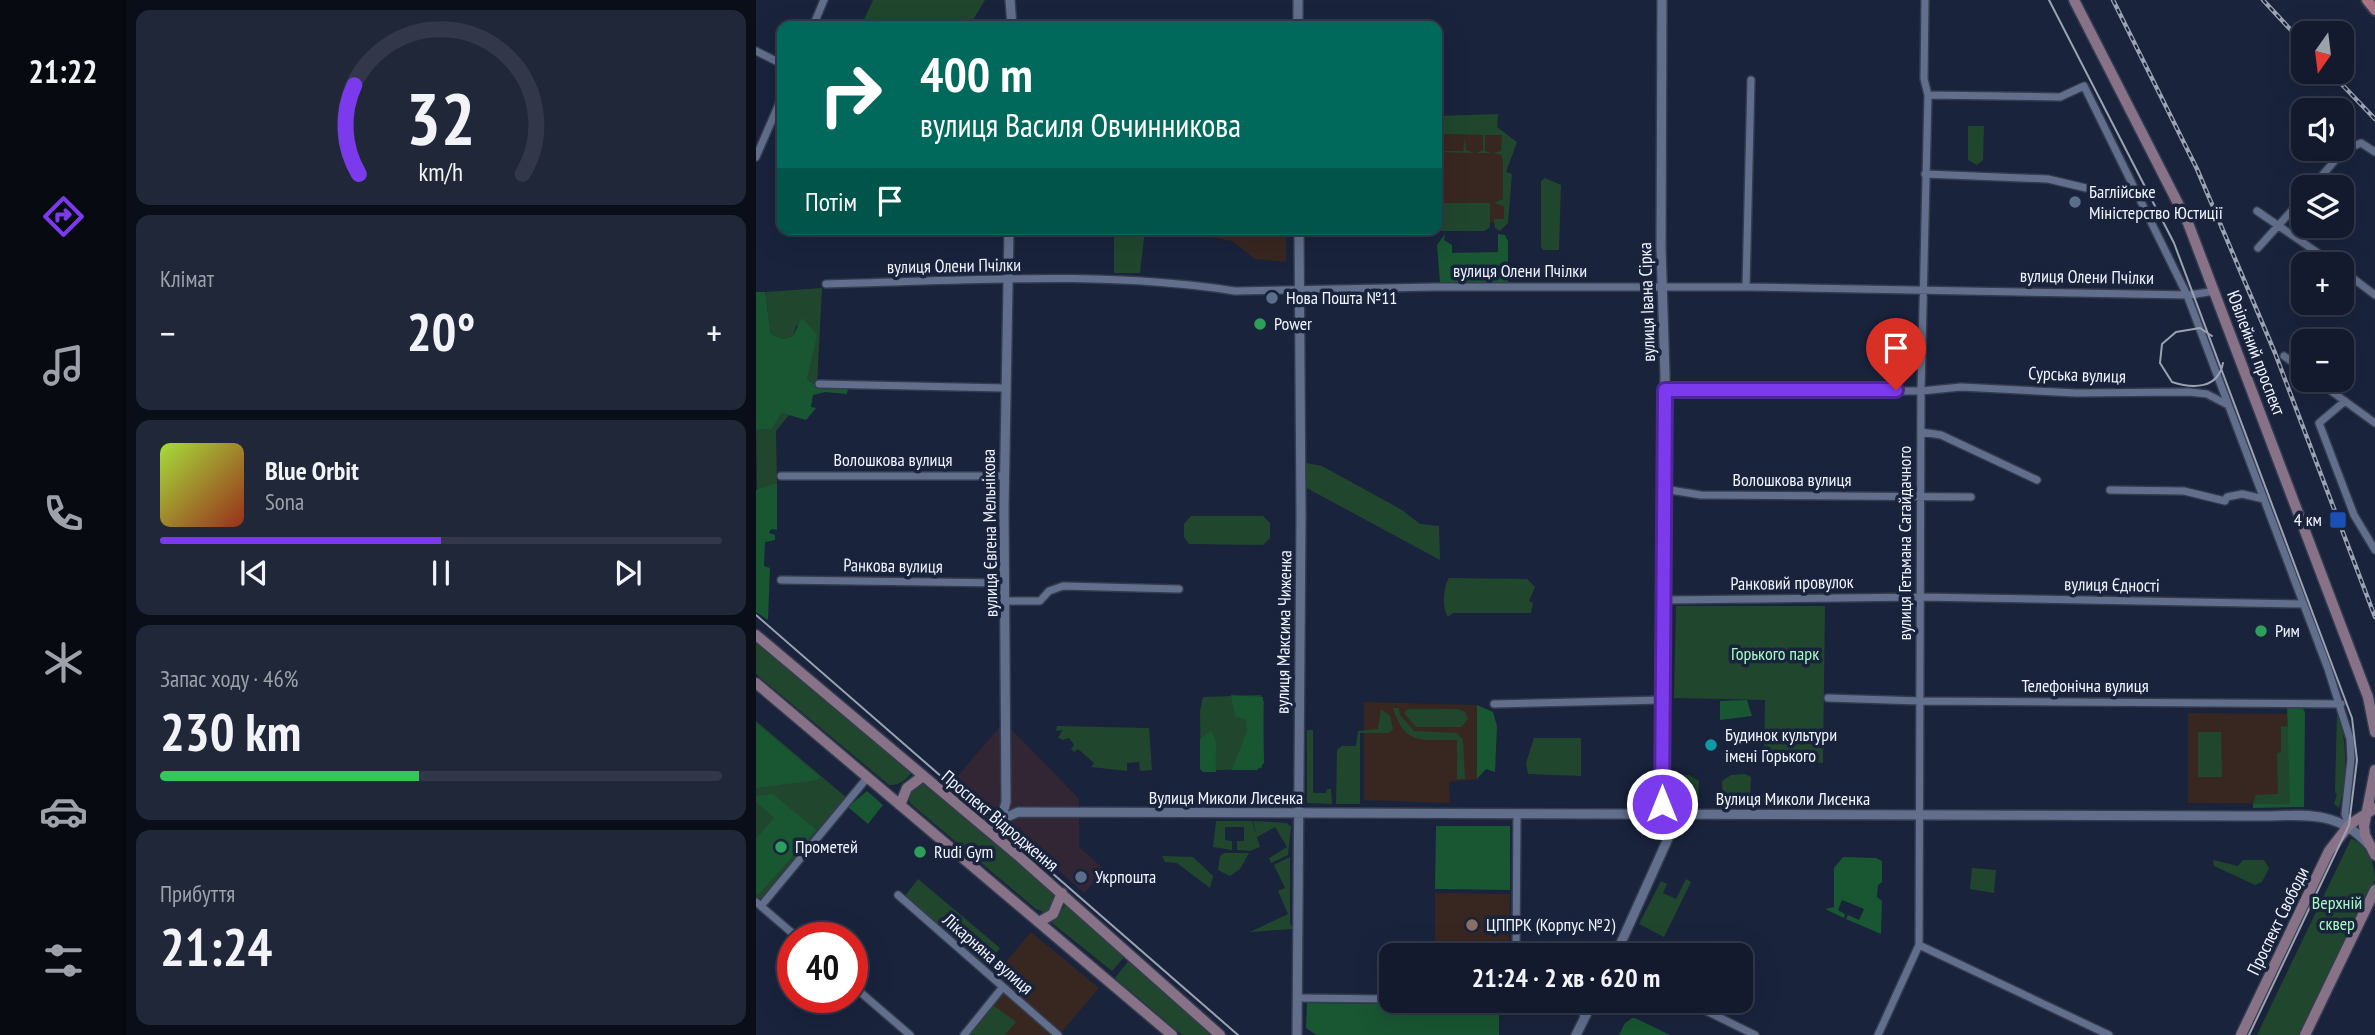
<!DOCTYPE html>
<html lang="uk">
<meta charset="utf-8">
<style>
:root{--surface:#131a2d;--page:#202739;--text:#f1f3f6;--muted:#9da1aa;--line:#323849;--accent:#7c3aed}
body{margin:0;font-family:"PT Sans Narrow",sans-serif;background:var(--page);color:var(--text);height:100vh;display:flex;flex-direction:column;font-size:26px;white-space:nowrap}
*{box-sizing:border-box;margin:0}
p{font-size:23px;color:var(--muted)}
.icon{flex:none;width:38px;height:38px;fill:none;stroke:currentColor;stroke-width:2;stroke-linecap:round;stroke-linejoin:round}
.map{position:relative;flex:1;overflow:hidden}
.details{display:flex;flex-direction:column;gap:10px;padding:10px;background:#0a0e19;width:630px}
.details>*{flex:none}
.banner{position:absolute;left:21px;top:21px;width:665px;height:214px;border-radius:14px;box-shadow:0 7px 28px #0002,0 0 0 2px var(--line);background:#00695c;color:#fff;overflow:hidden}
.needle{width:46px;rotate:194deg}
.tools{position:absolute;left:1535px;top:21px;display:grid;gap:14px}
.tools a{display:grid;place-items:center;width:63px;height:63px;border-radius:14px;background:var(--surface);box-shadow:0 7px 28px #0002,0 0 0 2px var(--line);font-size:35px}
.speed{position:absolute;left:21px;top:922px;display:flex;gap:14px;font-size:35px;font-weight:700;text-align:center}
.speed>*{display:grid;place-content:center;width:91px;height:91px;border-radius:50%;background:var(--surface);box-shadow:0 7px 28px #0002,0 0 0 2px var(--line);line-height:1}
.speed .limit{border:10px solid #d22;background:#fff;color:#111}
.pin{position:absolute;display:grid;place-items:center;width:60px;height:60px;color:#fff;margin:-72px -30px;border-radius:50% 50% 50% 0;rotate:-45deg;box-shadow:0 0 7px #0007}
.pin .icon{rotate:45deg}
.me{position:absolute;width:77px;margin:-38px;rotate:0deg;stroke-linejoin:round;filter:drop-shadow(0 0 5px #0008)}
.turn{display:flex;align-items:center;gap:24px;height:147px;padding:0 28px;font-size:32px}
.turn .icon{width:91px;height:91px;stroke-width:2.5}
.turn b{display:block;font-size:49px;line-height:60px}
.then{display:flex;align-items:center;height:66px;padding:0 28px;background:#0003;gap:14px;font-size:26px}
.big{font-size:52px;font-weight:600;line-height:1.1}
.details .tile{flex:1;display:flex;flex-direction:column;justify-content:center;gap:10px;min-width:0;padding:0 24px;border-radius:14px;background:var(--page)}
.details .dial{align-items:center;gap:0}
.dial svg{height:182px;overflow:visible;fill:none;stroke:var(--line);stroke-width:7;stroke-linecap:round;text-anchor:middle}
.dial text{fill:var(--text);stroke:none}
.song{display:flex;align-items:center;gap:21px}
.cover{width:84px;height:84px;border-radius:10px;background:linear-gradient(135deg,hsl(80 70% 55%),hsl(10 70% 35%))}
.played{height:7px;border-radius:4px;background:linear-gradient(90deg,var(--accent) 50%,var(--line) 50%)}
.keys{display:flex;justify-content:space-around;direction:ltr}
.heat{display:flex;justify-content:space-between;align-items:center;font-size:38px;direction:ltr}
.charge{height:10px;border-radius:5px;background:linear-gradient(90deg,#34c759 46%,var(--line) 0)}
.trip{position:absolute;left:623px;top:943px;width:374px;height:70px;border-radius:14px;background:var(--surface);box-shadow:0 7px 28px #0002,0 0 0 2px var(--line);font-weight:600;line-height:70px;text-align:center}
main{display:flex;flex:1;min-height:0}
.tab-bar{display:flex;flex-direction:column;width:126px;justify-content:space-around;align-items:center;background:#080a12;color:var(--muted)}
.tab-bar .icon{width:49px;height:49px}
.tab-bar .active{color:var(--accent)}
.tab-bar b{font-size:32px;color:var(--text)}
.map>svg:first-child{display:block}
.commercial{fill:#332634}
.education{fill:#382720}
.green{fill:#20472e}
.forest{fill:#195632}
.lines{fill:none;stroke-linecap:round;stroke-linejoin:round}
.minor-casing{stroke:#343b4e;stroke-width:10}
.tertiary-casing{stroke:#343b4e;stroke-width:12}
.secondary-casing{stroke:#343b4e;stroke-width:13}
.primary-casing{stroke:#343b4e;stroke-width:14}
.minor{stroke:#626f8c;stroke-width:7}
.tertiary{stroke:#626f8c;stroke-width:9}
.secondary{stroke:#877288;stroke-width:10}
.primary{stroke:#ab7484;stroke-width:10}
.tram{stroke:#9ba2b2;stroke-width:2}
.rail-casing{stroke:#9ba2b2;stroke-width:4.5}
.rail{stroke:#19233c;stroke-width:2;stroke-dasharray:5;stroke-linecap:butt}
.route-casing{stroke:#51269a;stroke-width:18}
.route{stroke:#7c3aed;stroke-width:12}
.service-dot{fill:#5c6f8a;stroke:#19233c;stroke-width:2.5}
.leisure-dot{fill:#2e9e5b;stroke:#19233c;stroke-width:2.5}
.transit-dot{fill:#1a4fb4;stroke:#19233c;stroke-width:2.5}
.culture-dot{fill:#0f9aa8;stroke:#19233c;stroke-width:2.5}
.education-dot{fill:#8d6e63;stroke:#19233c;stroke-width:2.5}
.labels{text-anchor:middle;stroke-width:7;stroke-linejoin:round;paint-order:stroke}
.poi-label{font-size:18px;fill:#f0f5ff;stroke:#19233c;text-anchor:start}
.street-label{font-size:18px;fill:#f0f5ff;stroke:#19233c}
.park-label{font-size:18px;fill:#a5fcc0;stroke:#19233c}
</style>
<main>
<nav class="tab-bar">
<b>21:22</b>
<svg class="icon active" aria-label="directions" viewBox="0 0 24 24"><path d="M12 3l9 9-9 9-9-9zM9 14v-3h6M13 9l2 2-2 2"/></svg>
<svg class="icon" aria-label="music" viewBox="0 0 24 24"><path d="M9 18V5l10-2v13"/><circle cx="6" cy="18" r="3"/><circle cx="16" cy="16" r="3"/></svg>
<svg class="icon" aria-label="phone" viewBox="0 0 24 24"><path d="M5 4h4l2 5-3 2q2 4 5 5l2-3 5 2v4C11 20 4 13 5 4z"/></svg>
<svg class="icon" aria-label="climate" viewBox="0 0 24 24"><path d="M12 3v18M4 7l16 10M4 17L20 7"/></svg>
<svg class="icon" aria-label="car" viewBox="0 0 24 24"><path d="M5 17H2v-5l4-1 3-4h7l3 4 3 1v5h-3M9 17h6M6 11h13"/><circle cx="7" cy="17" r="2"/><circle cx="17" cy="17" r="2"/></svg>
<svg class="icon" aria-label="filters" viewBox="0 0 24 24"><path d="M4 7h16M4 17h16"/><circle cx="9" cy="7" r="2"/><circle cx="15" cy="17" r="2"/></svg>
</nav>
<section class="details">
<div class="tile dial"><svg viewBox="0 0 100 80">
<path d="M14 69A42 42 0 1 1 86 69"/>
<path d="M14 69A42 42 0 0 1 12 30" stroke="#7c3aed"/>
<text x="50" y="56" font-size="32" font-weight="700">32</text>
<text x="50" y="72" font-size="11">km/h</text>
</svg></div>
<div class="tile"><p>Клімат</p>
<div class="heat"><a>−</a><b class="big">20°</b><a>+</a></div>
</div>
<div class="tile">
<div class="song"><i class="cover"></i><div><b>Blue Orbit</b><p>Sona</p></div></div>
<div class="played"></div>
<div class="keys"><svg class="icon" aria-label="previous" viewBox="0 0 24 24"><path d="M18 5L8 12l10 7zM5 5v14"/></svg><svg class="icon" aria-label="pause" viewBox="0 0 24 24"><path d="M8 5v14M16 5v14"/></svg><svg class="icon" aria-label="next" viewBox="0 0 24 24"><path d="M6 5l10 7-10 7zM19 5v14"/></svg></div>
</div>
<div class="tile"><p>Запас ходу · 46%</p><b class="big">230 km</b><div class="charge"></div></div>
<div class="tile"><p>Прибуття</p><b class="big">21:24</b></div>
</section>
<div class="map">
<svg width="1619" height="1035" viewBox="0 0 1619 1035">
<rect width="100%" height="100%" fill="#19233c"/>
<path class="commercial" d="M248,722L323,799V847L349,870L328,893L199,779Z"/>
<path class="education" d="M681,134L747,135L749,223L681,221Z
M429,229H530V262L499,259L476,241L429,232Z
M608,702L721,705V779L693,782L694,803L608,800Z
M1432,713L1531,714L1534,804L1432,803Z
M679,893L754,894L753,955H679Z
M275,932L343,988L304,1034L237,977Z
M247,991L297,1035H211Z"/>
<path class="green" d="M117,0H229L217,20L200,26H105Z
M742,114L741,127L761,142L750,172L756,174L752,223L744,231L739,228L738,219H748V206L738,203L747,199V160L745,155L738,153L745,151L746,135H729V151L736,153H720L727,150V135L686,134V151H707L709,137L710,150L718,153L681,152V116Z
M1212,126H1228L1227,160L1221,165L1212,160Z
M789,178L805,185L803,250H787L785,247V181Z
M681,203H734V227L728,231H681Z
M358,229H389L384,273H358Z
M66,288L61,386L51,379L41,324L37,336L27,339L15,334L9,292Z
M26,413L33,415L20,431L21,483L1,491L0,429H16Z
M550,463L566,466L646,510L664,524L683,526L684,560L547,486Z
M435,516H507L514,523V538L507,545L433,544L428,537V524Z
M693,578L771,579L779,587L773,601L777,603L775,613H697L692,617C686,609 687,587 693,578Z
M920,606H1069L1067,763L1008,762L1009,700L918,698Z
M0,642L155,773C150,780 142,786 133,785L0,674Z
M505,695L508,702L506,768L445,771L444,711L447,697Z
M637,708H643L644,715L658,731L701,733L707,740L709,779H701V740C667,739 649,747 637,708Z
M625,709L634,716L637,729L633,733H604V804H580L581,750L586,746H600L602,731L622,729Z
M652,709H702L709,712L712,719L705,727H660L648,713Z
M1581,712C1592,741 1591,778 1583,808L1578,804L1581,794L1579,792Z
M0,721L91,798L5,901L0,897Z
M301,726L393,728L396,770L384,771L383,762L371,763V771L335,767L338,763L322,749L318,752L315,749L318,745L313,738L306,740L302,737L307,730L300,731Z
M1525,726L1534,727V804H1497L1500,795L1522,794L1521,753L1525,752Z
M551,730H557V793H570L571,789H575L576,804L551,803Z
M1442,732H1465L1466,777H1442Z
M778,738H825V776L772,774L770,763Z
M989,774L995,777L994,799L989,803L967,801L966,781L975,775Z
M933,775L943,781L942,801H917V776Z
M162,782H168L297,893C300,900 296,909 288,912L280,909L155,804L151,797Z
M460,821H496L504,847L494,851L481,850V841H488V827H469V840L476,841V850L457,847Z
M497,821L531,823L535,827L532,855L515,863L513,858L531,847L519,827L501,837Z
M1595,839C1611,844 1619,864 1619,880L1544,1035H1501Z
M468,853H493L484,869L474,876L462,870L464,856Z
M406,856L437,857L457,876L454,888L421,863L409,862Z
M534,857V923L537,929L494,932L532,914L522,891L529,888L518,865Z
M1457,860L1482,866L1487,860H1508L1513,868L1506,882L1499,885L1458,866Z
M1216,868L1240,870L1238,893L1214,889Z
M162,879L244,948L230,967L148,897Z
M930,879L935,882L908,937L883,924L905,881L911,884L907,893L920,899Z
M310,904L370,955L356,971L296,923Z
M373,960L459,1035H426L359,978Z
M237,1005L260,1022L249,1035H211Z"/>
<path class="forest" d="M689,234L688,240L696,245V253L742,252V234L749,235L752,241V282H684L681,245Z
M0,292H9L15,334L27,339L37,336L46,318L61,335L51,379L61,386L92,388L91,394L69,392L57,395L55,407L60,408L50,420L26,413L16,429H0Z
M21,483V530L15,529L13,533L19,535V540L9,542L8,566L14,568L12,620L0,612V490Z
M475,695L507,697L508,763L501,770H476L491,731L490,720L479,716Z
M991,700L996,716L964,720V701Z
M721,705L737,712L741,726L739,772L730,769L721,779Z
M1531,707H1546L1549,712L1548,807L1497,808V804H1534Z
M0,723L64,777L61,780L0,788Z
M455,731C464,743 458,757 460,772H447L444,769V739Z
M111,791L127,805L112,824L92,807Z
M17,794L60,830L3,894H0V839L18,818L0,802V796Z
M680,826H754V890L679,889Z
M1087,857L1120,858L1126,861V882L1122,885L1121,897L1126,901L1125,934L1090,919L1092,915L1103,920L1108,909L1086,900L1082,910L1089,914L1088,918L1069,909L1078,907V868Z
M551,1003L743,1005V1035H560L550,1028Z
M876,1018H879L914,1035H863L869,1023Z"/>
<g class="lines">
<defs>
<path id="minor" d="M57,26L68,0
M0,51L26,64
M1172,95L1304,97L1328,86L1431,295L1572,669L1594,739L1595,759L1589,814L1593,825
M0,157L26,97
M1169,174L1292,179L1330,188
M1556,187L1588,150L1605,143L1619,152
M1501,211L1578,264
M1502,248L1547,198
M1586,270L1619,295
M70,284C205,281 345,270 479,291L680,287H990L1434,295L1459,291
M990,287L995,80
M1528,356L1547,370
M1560,380L1619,423
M63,384L249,388
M909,390L1165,391L1205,387L1320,393L1433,392L1451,394L1472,405
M1589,401L1563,423L1598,515L1619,550
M1165,432L1185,435L1281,480
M25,476H249
M908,489L945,495L1215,497
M1354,490L1428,491L1469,501L1471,497L1486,494L1508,499
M25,580L248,583
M907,600L1165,597L1547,604
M251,601H284L293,591L307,586L423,589
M1072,698L1164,701L1585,704
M738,704L906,700
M142,895L302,1035
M0,902L42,938
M5,906L111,778
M1163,945L1353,1035
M760,956L761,813
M96,985L154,1035
M541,998L635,999
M815,1001L825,1004L828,1017
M930,1001L999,1035
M208,1035L246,988
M1122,1035L1163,945L1165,391L1172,95L1168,79L1169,0"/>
<path id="tertiary" d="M254,0L256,26
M542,0V26
M906,0L905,247L909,375L906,814L915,832
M245,820L250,802L248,509L253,229
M236,833L251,817L262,812L1493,816C1540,817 1578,806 1612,844
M859,956L915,832L934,814
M541,1035L545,515L543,229
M820,1035L837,1001"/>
<path id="secondary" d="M1318,0L1432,223L1612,697L1619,732
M0,635L265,858L464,1035
M0,683L416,1035
M1619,770L1608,826L1609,835L1619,855
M144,805L151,788L167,776
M283,922L297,914L306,893
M1485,1035L1573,851L1593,825L1619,808
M1549,1035L1619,890"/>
<path id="primary" d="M1611,0L1619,10"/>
</defs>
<use href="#minor" class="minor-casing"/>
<use href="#tertiary" class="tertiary-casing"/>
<use href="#secondary" class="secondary-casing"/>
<use href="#primary" class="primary-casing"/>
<use href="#minor" class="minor"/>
<use href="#tertiary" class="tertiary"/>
<use href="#secondary" class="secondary"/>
<use href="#primary" class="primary"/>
<path class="tram" d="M1293,0L1418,243L1596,718L1601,760L1593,825L1493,1035
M1456,336L1444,328L1420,332L1406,344L1404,363L1416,382C1437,389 1462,389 1467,363
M0,615L482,1035"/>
<defs>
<path id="rail" d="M1357,0L1441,169L1519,353L1619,617
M1507,0L1547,43
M1574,72L1619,119"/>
</defs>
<use href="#rail" class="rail-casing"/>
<use href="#rail" class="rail"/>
</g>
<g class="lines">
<defs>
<path id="route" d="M906,804L909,390H1140"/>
</defs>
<use href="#route" class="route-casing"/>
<use href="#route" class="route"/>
</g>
<g class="service-dot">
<circle cx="1319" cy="202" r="7"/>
<circle cx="516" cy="298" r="7"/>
<circle cx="325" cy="877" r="7"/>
</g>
<g class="leisure-dot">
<circle cx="504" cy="324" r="7"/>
<circle cx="1505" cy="631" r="7"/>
<circle cx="25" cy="847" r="7"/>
<circle cx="164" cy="852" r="7"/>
</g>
<rect class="transit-dot" x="1573" y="511" width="18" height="18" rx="3.5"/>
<circle class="culture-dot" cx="955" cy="745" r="7"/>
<circle class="education-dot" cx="716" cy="925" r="7"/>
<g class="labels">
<g class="poi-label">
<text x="1333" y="198">Баглійське<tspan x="1333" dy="21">Міністерство Юстиції</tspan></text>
<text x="530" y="304">Нова Пошта №11</text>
<text x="518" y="330">Power</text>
<text x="1566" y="526" text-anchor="end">4 км</text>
<text x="1519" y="637">Рим</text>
<text x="969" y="741">Будинок культури<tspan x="969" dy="21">імені Горького</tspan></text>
<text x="39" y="853">Прометей</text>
<text x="178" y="858">Rudi Gym</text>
<text x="339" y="883">Укрпошта</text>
<text x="730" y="931">ЦППРК (Корпус №2)</text>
</g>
<g class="street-label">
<text transform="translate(198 266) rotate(-1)" y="6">вулиця Олени Пчілки</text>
<text x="764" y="277">вулиця Олени Пчілки</text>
<text transform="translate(1331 277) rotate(1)" y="6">вулиця Олени Пчілки</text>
<text transform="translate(891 302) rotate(-92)" y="6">вулиця Івана Сірка</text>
<text transform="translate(1500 353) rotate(69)" y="6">Ювілейний проспект</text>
<text transform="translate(1321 375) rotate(2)" y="6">Сурська вулиця</text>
<text x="137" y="466">Волошкова вулиця</text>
<text x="1036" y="486">Волошкова вулиця</text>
<text transform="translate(234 533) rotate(-91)" y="6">вулиця Євгена Мельнікова</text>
<text transform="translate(1149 543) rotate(-90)" y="6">вулиця Гетьмана Сагайдачного</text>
<text transform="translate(137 566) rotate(1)" y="6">Ранкова вулиця</text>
<text transform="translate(1036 583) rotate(-1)" y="6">Ранковий провулок</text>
<text transform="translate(1356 585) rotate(1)" y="6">вулиця Єдності</text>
<text transform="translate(528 632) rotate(-89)" y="6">вулиця Максима Чиженка</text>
<text x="1329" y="692">Телефонічна вулиця</text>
<text x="470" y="804">Вулиця Миколи Лисенка</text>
<text x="1037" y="805">Вулиця Миколи Лисенка</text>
<text transform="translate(244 821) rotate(40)" y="6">Проспект Відродження</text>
<text transform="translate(1522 921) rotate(-64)" y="6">Проспект Свободи</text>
<text transform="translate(232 954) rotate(41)" y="6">Лікарняна вулиця</text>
</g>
<g class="park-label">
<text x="1019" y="660">Горького парк</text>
<text x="1581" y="909">Верхній<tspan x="1581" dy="21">сквер</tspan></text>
</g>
</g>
</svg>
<div class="tools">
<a><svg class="needle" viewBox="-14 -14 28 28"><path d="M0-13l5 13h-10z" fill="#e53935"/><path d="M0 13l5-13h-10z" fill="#9da1aa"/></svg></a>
<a><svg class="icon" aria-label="sound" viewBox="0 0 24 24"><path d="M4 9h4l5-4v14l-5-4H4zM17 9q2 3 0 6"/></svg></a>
<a><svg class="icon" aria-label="layers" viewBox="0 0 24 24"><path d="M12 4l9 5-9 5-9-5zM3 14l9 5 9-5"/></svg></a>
<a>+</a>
<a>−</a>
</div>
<div class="speed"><div class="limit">40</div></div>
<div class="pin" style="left:1140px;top:390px;background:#d93025"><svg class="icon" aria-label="arrive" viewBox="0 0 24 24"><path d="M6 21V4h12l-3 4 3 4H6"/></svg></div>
<svg class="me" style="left:906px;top:804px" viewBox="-20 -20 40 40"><circle r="17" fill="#7c3aed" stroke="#fff" stroke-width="3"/><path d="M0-11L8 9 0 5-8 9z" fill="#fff"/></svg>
<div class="trip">21:24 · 2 хв · 620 m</div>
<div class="banner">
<div class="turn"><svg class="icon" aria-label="right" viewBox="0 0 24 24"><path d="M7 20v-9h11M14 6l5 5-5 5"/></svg><div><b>400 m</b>вулиця Василя Овчинникова</div></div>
<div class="then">Потім<svg class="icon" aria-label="arrive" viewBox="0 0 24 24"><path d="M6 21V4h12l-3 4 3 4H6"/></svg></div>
</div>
</div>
</main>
